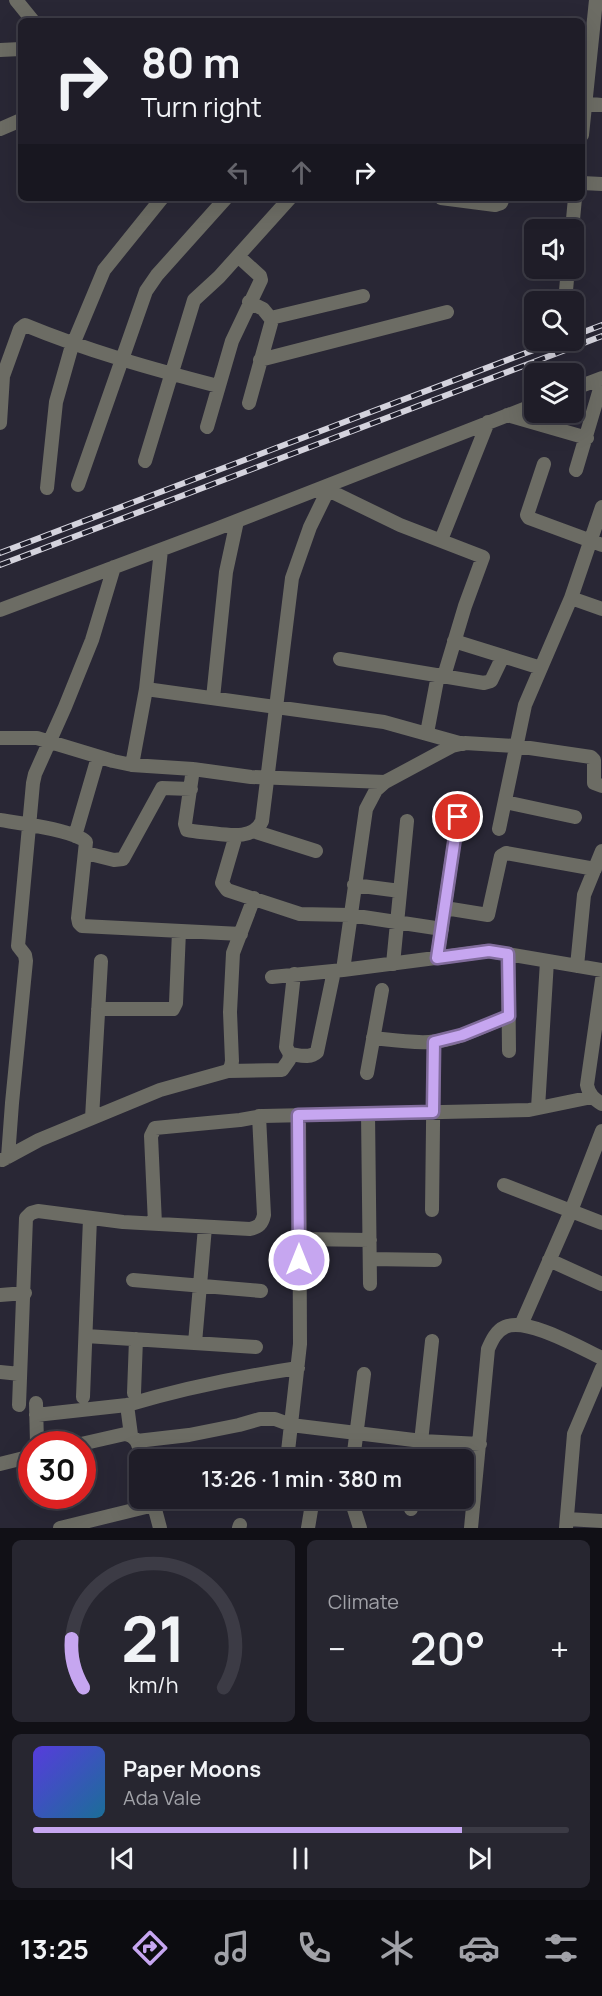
<!DOCTYPE html>
<meta charset="utf-8">
<style>
:root{--surface:#1f1d28;--page:#272630;--text:#f1f3f6;--muted:#a1a2a8;--line:#3c3b45;--accent:#c6a6f0}
body{margin:0;font-family:Manrope,sans-serif;background:var(--page);color:var(--text);height:100vh;display:flex;flex-direction:column;font-size:22px;white-space:nowrap}
*{box-sizing:border-box;margin:0}
p{font-size:20px;color:var(--muted)}
.icon{flex:none;width:33px;height:33px;fill:none;stroke:currentColor;stroke-width:2;stroke-linecap:round;stroke-linejoin:round}
.map{position:relative;height:1528px;overflow:hidden}
.drawer{display:flex;flex-direction:column;gap:12px;padding:12px;background:#111016;flex:1}
.drawer>*{flex:none}
.hud{position:absolute;left:18px;top:18px;width:567px;height:183px;border-radius:9px;box-shadow:0 6px 24px #0002,0 0 0 2px var(--line);background:#1f1d28;color:var(--text);overflow:hidden}
.fabs{position:absolute;left:524px;top:219px;display:grid;gap:12px}
.fabs a{display:grid;place-items:center;width:60px;height:60px;border-radius:9px;background:var(--surface);box-shadow:0 6px 24px #0002,0 0 0 2px var(--line);font-size:30px}
.speed{position:absolute;left:18px;top:1431px;display:flex;gap:12px;font-size:30px;font-weight:700;text-align:center}
.speed>*{display:grid;place-content:center;width:78px;height:78px;border-radius:50%;background:var(--surface);box-shadow:0 6px 24px #0002,0 0 0 2px var(--line);line-height:1}
.speed .limit{border:9px solid #d22;background:#fff;color:#111}
.pin{position:absolute;display:grid;place-items:center;width:51px;height:51px;color:#fff;margin:-26px;border:3px solid #fff;border-radius:50%;box-shadow:0 2px 6px #0007}
.me{position:absolute;width:66px;margin:-33px;rotate:0deg;stroke-linejoin:round;filter:drop-shadow(0 0 4px #0008)}
.turn{display:flex;align-items:center;gap:21px;height:126px;padding:0 24px;font-size:27px}
.turn .icon{width:78px;height:78px;stroke-width:2.5}
.turn b{display:block;font-size:42px;line-height:51px}
.lanes{display:flex;align-items:center;height:57px;padding:0 24px;background:#0003;justify-content:center;gap:30px;direction:ltr}
.lanes .off{opacity:.35}
.big{font-size:45px;font-weight:600;line-height:1.1}
.drawer .card{flex:1;display:flex;flex-direction:column;justify-content:center;gap:9px;min-width:0;padding:0 21px;border-radius:9px;background:var(--page)}
.drawer .dial{align-items:center;gap:0}
.dial svg{height:156px;overflow:visible;fill:none;stroke:var(--line);stroke-width:7;stroke-linecap:round;text-anchor:middle}
.dial text{fill:var(--text);stroke:none}
.song{display:flex;align-items:center;gap:18px}
.cover{width:72px;height:72px;border-radius:9px;background:linear-gradient(135deg,hsl(250 70% 55%),hsl(200 70% 35%))}
.played{height:6px;border-radius:3px;background:linear-gradient(90deg,var(--accent) 80%,var(--line) 80%)}
.keys{display:flex;justify-content:space-around;direction:ltr}
.heat{display:flex;justify-content:space-between;align-items:center;font-size:33px;direction:ltr}
.drawer .tiles{flex:1;display:grid;gap:12px;grid-template-columns:1fr 1fr}
.card:last-child{grid-column:span 2}
.trip{position:absolute;left:129px;top:1449px;width:345px;height:60px;border-radius:9px;background:var(--surface);box-shadow:0 6px 24px #0002,0 0 0 2px var(--line);font-weight:600;line-height:60px;text-align:center}
.menu{display:flex;height:96px;justify-content:space-around;align-items:center;background:#0c0c10;color:var(--muted)}
.menu .icon{width:42px;height:42px}
.menu .active{color:var(--accent)}
.menu b{font-size:27px;color:var(--text)}
.map>svg:first-child{display:block}
.lines{fill:none;stroke-linecap:round;stroke-linejoin:round}
.minor{stroke:#6c6c64;stroke-width:14}
.rail-casing{stroke:#d4d3dd;stroke-width:6}
.rail{stroke:#1f1e2b;stroke-width:4;stroke-dasharray:11;stroke-linecap:butt}
.route-casing{stroke:#816c9c;stroke-width:15}
.route{stroke:#c6a6f0;stroke-width:10}
</style>
<div class="map">
<svg width="602" height="1528" viewBox="0 0 602 1528">
<rect width="100%" height="100%" fill="#292735"/>
<g class="lines">
<path class="minor" d="M16,0L33,21
M0,50L21,49
M582,103L602,105
M0,129L21,120
M582,135L596,0
M582,183L602,184
M441,198L495,205L501,203L503,198
M572,230L575,198
M249,302L263,309L272,320
M565,302L568,268
M260,360L447,312
M573,389L602,378
M249,403L272,320L275,317L363,296
M507,415L587,438
M0,423L3,376L20,329L25,325C88,351 152,369 218,386
M207,427L232,341L261,280L260,276L238,256
M145,461L194,300L219,277L290,198
M544,464L527,515L529,518L602,545
M576,470L602,382
M78,485L146,291L157,275L226,198
M47,488L56,402L71,349L104,270L162,198
M328,490L400,525L483,557L465,606L444,676
M441,540L488,422
M571,598L602,609
M0,610L216,529L534,405
M454,641L541,668
M340,659L484,683L491,681L503,656
M146,689L384,722L463,744
M213,698L226,572L237,521
M427,733L438,675
M0,738H37L113,761L132,765L193,769L251,777L385,782
M132,765L146,689L161,550
M193,769L185,824L187,830C195,832 203,832 211,833C228,835 254,840 262,821L292,578L310,527L331,484
M505,802L575,817
M0,820C18,823 75,830 86,842L78,918L79,923L82,926L241,934
M499,829L525,705L571,598L602,507
M253,831L316,851
M236,835L222,883L227,890L300,914L350,915L442,929
M75,836L98,757
M86,853L114,860L123,859L162,788L191,789
M354,885L400,891
M445,908L488,915L501,856L506,853L595,869
M508,954L509,1051
M437,958L458,817
M393,964L407,821
M577,966L584,895L602,851
M343,970L366,809L376,790L385,782L452,746L465,743L516,746L591,757L594,760V783L602,786
M294,974L286,1047L290,1054C299,1055 310,1059 317,1052L334,971
M272,977L343,970L489,951L602,970
M602,980L587,1085C589,1095 594,1099 602,1104
M98,1009H173L176,1003L179,931
M373,1038C391,1040 411,1043 429,1042C456,1041 484,1026 509,1016
M228,1071L282,1070L289,1060L290,1054
M367,1073L382,990
M538,1108L547,961
M368,1113L370,1284
M92,1118L101,961
M8,1157L12,1103L26,961L25,955L18,946L33,783L35,774L65,707L92,640L114,567
M2,1160L39,1140L160,1090L228,1071L231,1066L232,1061L230,1012L233,953L254,898
M504,1185L602,1223
M432,1210L434,1042
M155,1224L151,1136L155,1128L240,1120L263,1116L529,1110L592,1097
M299,1239L370,1240
M370,1259L435,1260
M549,1260L602,1284
M133,1280L261,1291
M0,1295L25,1293
M521,1325L571,1211L602,1131
M86,1336L256,1347
M195,1343L205,1227
M0,1372L20,1374
M134,1393L136,1339
M83,1397L90,1218
M36,1403L37,1444
M19,1405L26,1218L31,1213L38,1211L123,1222L250,1229C259,1227 262,1224 264,1215L259,1116
M36,1415L127,1405
M131,1435L127,1405C184,1388 238,1377 298,1368
M137,1441L189,1435L239,1425L260,1419H275L291,1425L422,1441L480,1444
M81,1444L125,1434C139,1436 139,1448 142,1460
M287,1460L300,1344L299,1115
M353,1460L364,1374
M419,1460L432,1341
M0,1464L32,1456
M152,1498L160,1528
M346,1498L353,1506L360,1528
M411,1509L413,1498
M567,1519L602,1521
M60,1528L154,1505
M239,1528L240,1525
M308,1528L313,1498
M471,1528L488,1349C492,1340 496,1331 505,1327C527,1317 580,1348 602,1358
M566,1528L574,1434L602,1368"/>
<defs>
<path id="rail" d="M573,336L602,325
M0,553L560,340
M0,565L602,336"/>
</defs>
<use href="#rail" class="rail-casing"/>
<use href="#rail" class="rail"/>
</g>
<g class="lines">
<defs>
<path id="route" d="M299,1260L298,1115L433,1112L434,1042L462,1035L509,1016L508,954L489,951L437,958L458,817"/>
</defs>
<use href="#route" class="route-casing"/>
<use href="#route" class="route"/>
</g>
</svg>
<div class="fabs">
<a><svg class="icon" aria-label="sound" viewBox="0 0 24 24"><path d="M4 9h4l5-4v14l-5-4H4zM17 9q2 3 0 6"/></svg></a>
<a><svg class="icon" aria-label="search" viewBox="0 0 24 24"><circle cx="10" cy="10" r="6"/><path d="M15 15l6 6"/></svg></a>
<a><svg class="icon" aria-label="layers" viewBox="0 0 24 24"><path d="M12 4l9 5-9 5-9-5zM3 14l9 5 9-5"/></svg></a>
</div>
<div class="speed"><div class="limit">30</div></div>
<div class="pin" style="left:458px;top:817px;background:#d93025"><svg class="icon" aria-label="arrive" viewBox="0 0 24 24"><path d="M6 21V4h12l-3 4 3 4H6"/></svg></div>
<svg class="me" style="left:299px;top:1260px" viewBox="-20 -20 40 40"><circle r="17" fill="#c6a6f0" stroke="#fff" stroke-width="3"/><path d="M0-11L8 9 0 5-8 9z" fill="#fff"/></svg>
<div class="trip">13:26 · 1 min · 380 m</div>
<div class="hud">
<div class="turn"><svg class="icon" aria-label="right" viewBox="0 0 24 24"><path d="M7 20v-9h11M14 6l5 5-5 5"/></svg><div><b>80 m</b>Turn right</div></div>
<div class="lanes"><svg class="icon off" aria-label="left" viewBox="0 0 24 24"><path d="M17 20v-9H6M10 6l-5 5 5 5"/></svg><svg class="icon off" aria-label="ahead" viewBox="0 0 24 24"><path d="M12 20V5M6 11l6-6 6 6"/></svg><svg class="icon" aria-label="right" viewBox="0 0 24 24"><path d="M7 20v-9h11M14 6l5 5-5 5"/></svg></div>
</div>
</div>
<section class="drawer">
<div class="tiles">
<div class="card dial"><svg viewBox="0 0 100 80">
<path d="M14 69A42 42 0 1 1 86 69"/>
<path d="M14 69A42 42 0 0 1 8 44" stroke="#c6a6f0"/>
<text x="50" y="56" font-size="32" font-weight="700">21</text>
<text x="50" y="72" font-size="11">km/h</text>
</svg></div>
<div class="card"><p>Climate</p>
<div class="heat"><a>−</a><b class="big">20°</b><a>+</a></div>
</div>
<div class="card">
<div class="song"><i class="cover"></i><div><b>Paper Moons</b><p>Ada Vale</p></div></div>
<div class="played"></div>
<div class="keys"><svg class="icon" aria-label="previous" viewBox="0 0 24 24"><path d="M18 5L8 12l10 7zM5 5v14"/></svg><svg class="icon" aria-label="pause" viewBox="0 0 24 24"><path d="M8 5v14M16 5v14"/></svg><svg class="icon" aria-label="next" viewBox="0 0 24 24"><path d="M6 5l10 7-10 7zM19 5v14"/></svg></div>
</div>
</div>
</section>
<nav class="menu">
<b>13:25</b>
<svg class="icon active" aria-label="directions" viewBox="0 0 24 24"><path d="M12 3l9 9-9 9-9-9zM9 14v-3h6M13 9l2 2-2 2"/></svg>
<svg class="icon" aria-label="music" viewBox="0 0 24 24"><path d="M9 18V5l10-2v13"/><circle cx="6" cy="18" r="3"/><circle cx="16" cy="16" r="3"/></svg>
<svg class="icon" aria-label="phone" viewBox="0 0 24 24"><path d="M5 4h4l2 5-3 2q2 4 5 5l2-3 5 2v4C11 20 4 13 5 4z"/></svg>
<svg class="icon" aria-label="climate" viewBox="0 0 24 24"><path d="M12 3v18M4 7l16 10M4 17L20 7"/></svg>
<svg class="icon" aria-label="car" viewBox="0 0 24 24"><path d="M5 17H2v-5l4-1 3-4h7l3 4 3 1v5h-3M9 17h6M6 11h13"/><circle cx="7" cy="17" r="2"/><circle cx="17" cy="17" r="2"/></svg>
<svg class="icon" aria-label="filters" viewBox="0 0 24 24"><path d="M4 7h16M4 17h16"/><circle cx="9" cy="7" r="2"/><circle cx="15" cy="17" r="2"/></svg>
</nav>
